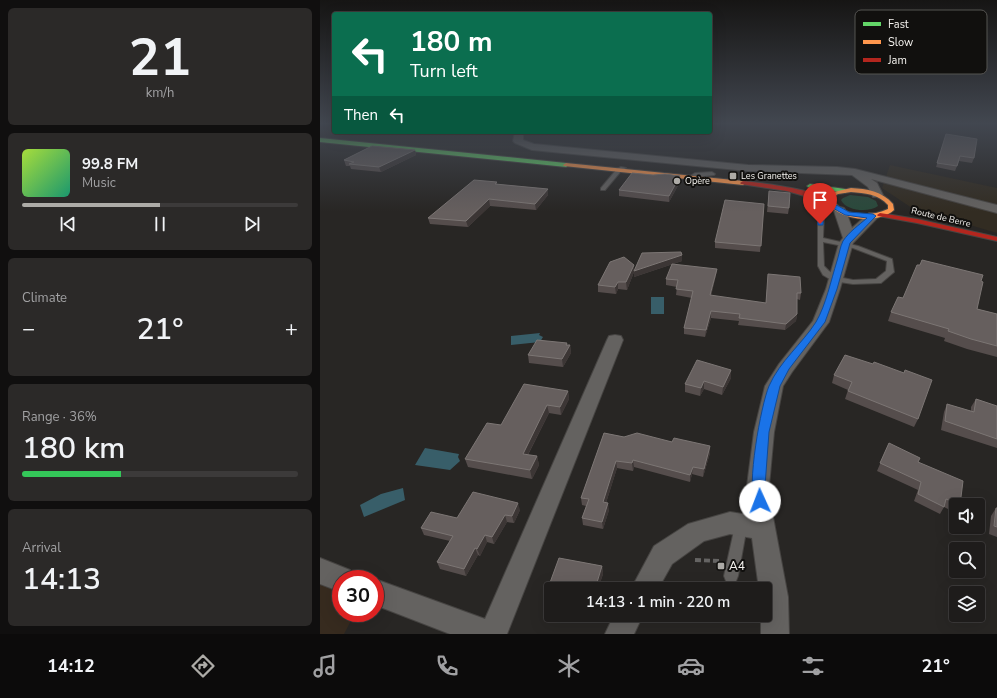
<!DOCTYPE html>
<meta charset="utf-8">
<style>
:root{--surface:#1e1c1b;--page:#2b2928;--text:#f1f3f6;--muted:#a1a1a3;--line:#3c3a3a;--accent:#adaba7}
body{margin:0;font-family:"Nunito Sans",sans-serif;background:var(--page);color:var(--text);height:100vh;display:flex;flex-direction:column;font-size:15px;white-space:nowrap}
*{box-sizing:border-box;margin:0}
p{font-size:13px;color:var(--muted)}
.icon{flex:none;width:22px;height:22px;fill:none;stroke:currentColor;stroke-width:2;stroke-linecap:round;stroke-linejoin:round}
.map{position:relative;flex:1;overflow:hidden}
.drawer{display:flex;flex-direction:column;gap:8px;padding:8px;background:#100f0f;width:320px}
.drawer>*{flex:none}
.top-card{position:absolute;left:12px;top:12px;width:380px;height:122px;border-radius:4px;box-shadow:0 4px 16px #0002,0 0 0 1px var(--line);background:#0b6e4f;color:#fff;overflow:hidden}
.controls{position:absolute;left:629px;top:498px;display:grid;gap:8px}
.controls a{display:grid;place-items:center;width:36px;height:36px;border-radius:4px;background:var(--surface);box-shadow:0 4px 16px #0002,0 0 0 1px var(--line);font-size:20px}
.speed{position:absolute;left:12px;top:570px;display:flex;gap:8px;font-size:20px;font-weight:700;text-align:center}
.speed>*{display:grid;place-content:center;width:52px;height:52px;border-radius:50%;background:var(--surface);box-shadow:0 4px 16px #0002,0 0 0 1px var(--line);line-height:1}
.speed .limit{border:6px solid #d22;background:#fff;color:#111}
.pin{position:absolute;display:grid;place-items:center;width:34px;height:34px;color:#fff;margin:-41px -17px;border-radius:50% 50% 50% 0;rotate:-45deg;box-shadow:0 0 4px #0007}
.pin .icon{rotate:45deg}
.me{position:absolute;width:44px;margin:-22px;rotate:358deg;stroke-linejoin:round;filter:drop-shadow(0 0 3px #0008)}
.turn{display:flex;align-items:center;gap:14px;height:84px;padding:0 12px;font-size:18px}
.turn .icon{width:52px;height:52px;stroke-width:2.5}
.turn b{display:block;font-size:28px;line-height:34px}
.then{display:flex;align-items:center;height:38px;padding:0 12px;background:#0003;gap:8px;font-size:15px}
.big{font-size:30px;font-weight:600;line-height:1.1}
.drawer .tile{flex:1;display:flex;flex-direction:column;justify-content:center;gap:6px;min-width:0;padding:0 14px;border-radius:6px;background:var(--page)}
.drawer .dial{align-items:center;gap:0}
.dial b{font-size:52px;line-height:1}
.song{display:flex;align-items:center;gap:12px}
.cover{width:48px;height:48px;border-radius:6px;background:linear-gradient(135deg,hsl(80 70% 55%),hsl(160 70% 35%))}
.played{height:4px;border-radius:2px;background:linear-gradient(90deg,var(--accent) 50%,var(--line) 50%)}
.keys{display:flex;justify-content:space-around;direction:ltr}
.heat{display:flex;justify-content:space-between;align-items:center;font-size:22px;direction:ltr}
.charge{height:6px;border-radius:3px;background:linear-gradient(90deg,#34c759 36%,var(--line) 0)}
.trip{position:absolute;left:224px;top:582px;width:228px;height:40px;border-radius:4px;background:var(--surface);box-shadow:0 4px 16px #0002,0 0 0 1px var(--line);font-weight:600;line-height:40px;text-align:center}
.menu{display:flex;height:64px;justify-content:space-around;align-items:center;background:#0c0b0b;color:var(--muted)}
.menu .icon{width:28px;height:28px}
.menu .current{color:var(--accent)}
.menu b{font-size:18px;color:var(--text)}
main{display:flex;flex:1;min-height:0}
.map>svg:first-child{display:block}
.built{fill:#322c22}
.education{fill:#372b1f}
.green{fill:#2a493b}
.water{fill:#385e69}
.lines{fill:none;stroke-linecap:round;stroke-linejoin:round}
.lane-casing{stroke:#464442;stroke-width:2}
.street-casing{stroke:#464442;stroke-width:2}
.fast-casing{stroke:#464442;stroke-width:2}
.slow-casing{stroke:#464442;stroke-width:2}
.jam-casing{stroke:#464442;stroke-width:2}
.path{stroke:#656463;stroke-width:4;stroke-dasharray:6 3;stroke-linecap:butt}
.lane{fill:#646260;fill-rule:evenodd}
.street{fill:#646260;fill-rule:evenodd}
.fast{fill:#63d668;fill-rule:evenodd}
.slow{fill:#ff974d;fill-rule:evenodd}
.jam{fill:#b3261e;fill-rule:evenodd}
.wall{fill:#554d4c}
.shaded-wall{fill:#3c3635}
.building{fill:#665f5e;stroke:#7c7674}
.route{fill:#1a73e8;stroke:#114b97}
.poi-dot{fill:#adaba7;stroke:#11100e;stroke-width:1.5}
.labels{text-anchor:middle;stroke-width:4;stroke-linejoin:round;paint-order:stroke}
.far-poi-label{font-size:9px;fill:#f4f2ee;stroke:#11100e;text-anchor:start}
.far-street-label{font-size:9px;fill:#f4f2ee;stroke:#11100e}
.near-poi-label{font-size:12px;fill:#f4f2ee;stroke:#11100e;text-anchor:start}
.key{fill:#11100e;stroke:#555451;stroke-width:1}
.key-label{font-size:11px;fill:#f4f2ee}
</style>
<main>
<section class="drawer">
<div class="tile dial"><b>21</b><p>km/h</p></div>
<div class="tile">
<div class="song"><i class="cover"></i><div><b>99.8 FM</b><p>Music</p></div></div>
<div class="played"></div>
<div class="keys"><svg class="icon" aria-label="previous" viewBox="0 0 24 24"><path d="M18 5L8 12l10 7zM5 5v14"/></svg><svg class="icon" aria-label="pause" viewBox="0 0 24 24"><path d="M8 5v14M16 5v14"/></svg><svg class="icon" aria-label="next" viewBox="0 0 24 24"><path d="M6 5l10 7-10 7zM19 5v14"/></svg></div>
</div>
<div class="tile"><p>Climate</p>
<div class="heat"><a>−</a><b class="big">21°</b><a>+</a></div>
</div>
<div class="tile"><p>Range · 36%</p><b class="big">180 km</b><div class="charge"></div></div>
<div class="tile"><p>Arrival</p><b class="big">14:13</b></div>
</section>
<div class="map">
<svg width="677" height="634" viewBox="0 0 677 634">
<rect width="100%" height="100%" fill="#282624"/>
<path class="built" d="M570,165L677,188V233L592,208L562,188Z"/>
<path class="education" d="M0,580L21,586V613H35L24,634H0Z"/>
<path class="green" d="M530,195L548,197L556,201L558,206C549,213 526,211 521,200L523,198Z"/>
<path class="water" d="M331,297H344V314H331Z
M220,333L219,335L223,337L220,342L191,345V336Z
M105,448L139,454L138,457L140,461L130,470L95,465Z
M83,488L85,500L44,517L40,505L61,494Z"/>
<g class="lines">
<defs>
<path id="lane" d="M301,167L306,168L301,171L285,190H281V188L297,169Z
M392,172L395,174L394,175L375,177L372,175L375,173Z
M511,202L514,204L504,213L503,238L538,246L572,259L574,272L561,283L533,284L513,281L503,275L498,266V213ZM503,242L533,248L567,261L566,271L556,279L533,280L518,277L509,271L504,266Z
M421,520L425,522L427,526L418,576L416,581L411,582L406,581L404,576L415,526L417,522Z"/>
<path id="street" d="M195,132H203V140L214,144L428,165L517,167L535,169L677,205V213L551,179L557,183L563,195L561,197H553L548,187L532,175L428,171L212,150L195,143L193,141Z
M520,207L524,208L526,211L532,228L549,213H557L559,216L533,243L520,289L509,322L472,372L463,386L454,432L449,486L453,517L468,597L469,634H441V615H445V589H439L432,538L410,534L384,541L352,564L338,589H311L334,546L368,524L410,512L429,515L427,486L434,432L445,386L459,364L493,321L506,289L519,243L523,238L514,211L516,208Z
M295,335L301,336L303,340L187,634H130L55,605V579L165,619L287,340L289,336Z
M0,558L30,570L34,579H21V592L0,584Z
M294,615H323L314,634H285Z"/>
<path id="fast" d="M0,138L246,163L249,165L246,167L0,142Z
M490,184L525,189L528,191L525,193L488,187L487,186Z"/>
<path id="slow" d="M246,163L423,181L426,183L423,185L244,166L243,165Z
M531,188C547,189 562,191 573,204L574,210C561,222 532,221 518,212C512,209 509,204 506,198L514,192ZM531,192C545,193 558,194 568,205V209C550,217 523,218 512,198L518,194Z"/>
<path id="jam" d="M423,181C443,183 498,190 512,201L509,203L467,191L421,184L420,183Z
M560,213L597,219L677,237V241L597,223L558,216L557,215Z"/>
</defs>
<use href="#lane" class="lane-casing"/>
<use href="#street" class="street-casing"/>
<use href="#fast" class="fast-casing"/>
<use href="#slow" class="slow-casing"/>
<use href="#jam" class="jam-casing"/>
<path class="path" d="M375,560L399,561"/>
<use href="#lane" class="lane"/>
<use href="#street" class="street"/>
<use href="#fast" class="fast"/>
<use href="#slow" class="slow"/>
<use href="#jam" class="jam"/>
</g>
<path class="wall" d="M626,134L654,158L652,163L639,161L635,171L616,167Z
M95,150L96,155L61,172L31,169L30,166H26L24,160Z
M333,175L360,176V182L349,202L299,196V190Z
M177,182V184L228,189V195L216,210L170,206L148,227L110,224L108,218Z
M449,191L469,208L468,214L447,212Z
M444,204L440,252L395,248V242Z
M362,255V261L314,277V272L307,290L298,289L296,294L278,292V285L314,265V271Z
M397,269L396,275L391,296L446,303L448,274L481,293L480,300L477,299V314L476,321L465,330L418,325L419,321L391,318L385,337L364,334V328L372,298L356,295L357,287L346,285V279Z
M661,281L657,309L677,314V357L647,349L624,341L625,338L568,321L571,312L583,298Z
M247,343V345H250L251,353L243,367L209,363L208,355Z
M525,355L598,419L594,427L525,399L528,390L512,383L514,375Z
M411,370V378L402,395L384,389L380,396L365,392V384Z
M248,391L249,399L241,415L229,413L208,455L217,456L219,465L212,479L148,467L145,459L181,425Z
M656,399L677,406V448L621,430L624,412L627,404L651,411V407Z
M284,433L390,453L383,477L372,474L370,482L314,467L313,471L297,468L286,503L289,510L283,529L263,525L262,518L266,506L262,505L261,498Z
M569,443L598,462L640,505H636V513L624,507L620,514L594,501L598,490L557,471Z
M676,508H677V537L669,534L671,516Z
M200,510L194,523L187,522L174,544L167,542L160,556L158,555L146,576L120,569L117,562L130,541L104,535L101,528L137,518Z
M239,558L282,566L283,574L278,589H231V608L226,607L224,599Z"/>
<path class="shaded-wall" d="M95,150L96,155L61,172L59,167Z
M360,176V182L349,202V196Z
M228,189V195L216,210L215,204Z
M169,199L170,206L148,227L146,221Z
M362,255V261L314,277V272L307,290L306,282L314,265V271Z
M397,269L396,275L389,302L390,295Z
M298,282V289L296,294L295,287Z
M391,311V318L385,337L386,330Z
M477,314L476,321L465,330L466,324Z
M247,343V350L250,345L251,353L243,367L242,359Z
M411,370V378L402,395L403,387Z
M384,381V389L380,396L381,388Z
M248,391L249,399L241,415L240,407Z
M227,405L229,413L204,462L203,454Z
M390,446V453L383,477L384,469Z
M217,456L219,465L212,479L210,470Z
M313,460L314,467L313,471L312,463Z
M296,461L297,468L284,509L283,502Z
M373,467L372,474L370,482V475Z
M198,503L200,510L194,523L192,516Z
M288,503L289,510L283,529L282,522Z
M185,515L187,522L174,544L172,537Z
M165,535L167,542L160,556L157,549Z
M155,548L158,555L146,576L144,569Z
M282,566L283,574L278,589H275Z"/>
<path class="building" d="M626,134L657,139L654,158L640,156L637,166L617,163Z
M52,146L95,150L59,167L29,164L34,162L24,160Z
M312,173L333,175L345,174L360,176L349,196L299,190Z
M154,180L177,182L175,184L228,189L215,204L169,199L146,221L108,218Z
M449,191L470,193L469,208L448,206Z
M405,200L444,204L441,246L395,242Z
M361,252L362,255L314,271L322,253Z
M304,257L314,265L306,282H298L295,287L278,285L290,262Z
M602,260L663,275L661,281L663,282L657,309L677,314V346L651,339L628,331L629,329L571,312L578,297L583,298L597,265H600Z
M352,264L397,269L390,295L446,303L448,274L480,277L481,293H477V314L466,324L419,318L420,314L391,311L386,330L364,328L373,291L356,289L358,280L346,279Z
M217,340L247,343L246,345H250L242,359L208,355Z
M525,355L553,364L554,362L584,373L585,370L612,380L598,419L528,391L532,382L514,375Z
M377,360L411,370L403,387L384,381L381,388L365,384Z
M204,384L248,391L240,407L227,405L203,454L217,456L210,470L145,459L167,423L181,425Z
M656,399L677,406V439L625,421L627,404L654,412Z
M284,433L304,437L317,433L352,442L354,438L390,446L384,469L373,467L370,475L313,460L312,463L296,461L283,502L288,503L282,522L262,518L269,499L261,498Z
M569,443L600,458L598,462L643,481L640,505L626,499L624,507L598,494L601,482L560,463Z
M153,492L198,503L192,516L185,515L172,537L165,535L157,549L155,548L144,569L117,562L133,536L101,528L111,512L137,518Z
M676,508H677V527L674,526Z
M239,558L282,566L275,589H231V600L224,599Z"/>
<linearGradient id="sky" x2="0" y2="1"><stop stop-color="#161514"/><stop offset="0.58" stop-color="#424750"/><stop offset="1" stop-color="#424750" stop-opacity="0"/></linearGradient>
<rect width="677" height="212" fill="url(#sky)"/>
<path class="route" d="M511,202L529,212L553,214L556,216L530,243L517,289L505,322L469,369L460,386L449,432L445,486L446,501L444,505L440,507L435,505C426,487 441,405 449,386C460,361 482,344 496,322C506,305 511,280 517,261C519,255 520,247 523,241C529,232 539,225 547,218L525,215L511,207L504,214L503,225H498L497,213Z"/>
<g class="poi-dot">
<rect x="409" y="172" width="8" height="8" rx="2"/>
<circle cx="357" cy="181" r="4"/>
<rect x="397" y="562" width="8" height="8" rx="2"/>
</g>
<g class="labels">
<g class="far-poi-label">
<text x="421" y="179">Les Granettes</text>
<text x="365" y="184">Opère</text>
</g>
<g class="far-street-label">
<text transform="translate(621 217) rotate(13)" y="3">Route de Berre</text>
</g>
<g class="near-poi-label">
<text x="409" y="570">A4</text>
</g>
</g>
<rect x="535" y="10" width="132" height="64" rx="6" class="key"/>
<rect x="543" y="22" width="18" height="4" fill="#63d668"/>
<rect x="543" y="40" width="18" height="4" fill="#ff974d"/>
<rect x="543" y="58" width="18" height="4" fill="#b3261e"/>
<g class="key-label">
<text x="568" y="28">Fast</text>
<text x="568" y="46">Slow</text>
<text x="568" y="64">Jam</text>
</g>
</svg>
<div class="controls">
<a><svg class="icon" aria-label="sound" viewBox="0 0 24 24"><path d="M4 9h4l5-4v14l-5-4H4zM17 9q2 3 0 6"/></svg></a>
<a><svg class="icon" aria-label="search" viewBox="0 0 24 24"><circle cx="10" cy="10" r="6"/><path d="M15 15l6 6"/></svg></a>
<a><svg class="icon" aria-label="layers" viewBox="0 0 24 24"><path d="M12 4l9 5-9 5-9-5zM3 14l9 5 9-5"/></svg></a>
</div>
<div class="speed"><div class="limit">30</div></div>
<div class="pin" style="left:500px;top:224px;background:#d93025"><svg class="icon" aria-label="arrive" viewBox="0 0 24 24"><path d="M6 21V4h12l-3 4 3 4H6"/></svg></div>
<svg class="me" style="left:440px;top:501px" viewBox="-20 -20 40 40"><circle r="19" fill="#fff"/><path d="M0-13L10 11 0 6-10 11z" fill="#1a73e8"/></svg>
<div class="trip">14:13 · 1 min · 220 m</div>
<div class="top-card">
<div class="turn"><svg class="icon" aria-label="left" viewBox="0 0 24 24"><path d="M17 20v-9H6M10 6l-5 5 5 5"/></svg><div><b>180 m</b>Turn left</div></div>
<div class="then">Then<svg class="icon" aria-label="left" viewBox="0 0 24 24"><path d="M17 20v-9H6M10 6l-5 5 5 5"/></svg></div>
</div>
</div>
</main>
<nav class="menu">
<b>14:12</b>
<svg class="icon current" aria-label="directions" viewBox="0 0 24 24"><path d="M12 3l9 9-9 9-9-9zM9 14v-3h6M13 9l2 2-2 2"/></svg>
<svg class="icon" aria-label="music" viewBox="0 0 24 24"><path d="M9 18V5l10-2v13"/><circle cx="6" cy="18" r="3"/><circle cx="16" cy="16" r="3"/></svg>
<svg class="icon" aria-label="phone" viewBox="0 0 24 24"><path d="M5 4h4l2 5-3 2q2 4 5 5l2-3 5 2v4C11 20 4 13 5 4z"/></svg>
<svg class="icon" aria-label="climate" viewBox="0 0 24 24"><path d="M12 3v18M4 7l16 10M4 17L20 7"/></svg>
<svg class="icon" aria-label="car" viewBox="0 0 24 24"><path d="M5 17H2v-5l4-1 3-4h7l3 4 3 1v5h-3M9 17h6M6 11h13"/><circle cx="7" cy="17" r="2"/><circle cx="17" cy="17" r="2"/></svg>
<svg class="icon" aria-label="filters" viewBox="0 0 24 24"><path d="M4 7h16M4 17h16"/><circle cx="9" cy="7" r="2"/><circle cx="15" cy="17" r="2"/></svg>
<b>21°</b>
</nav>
